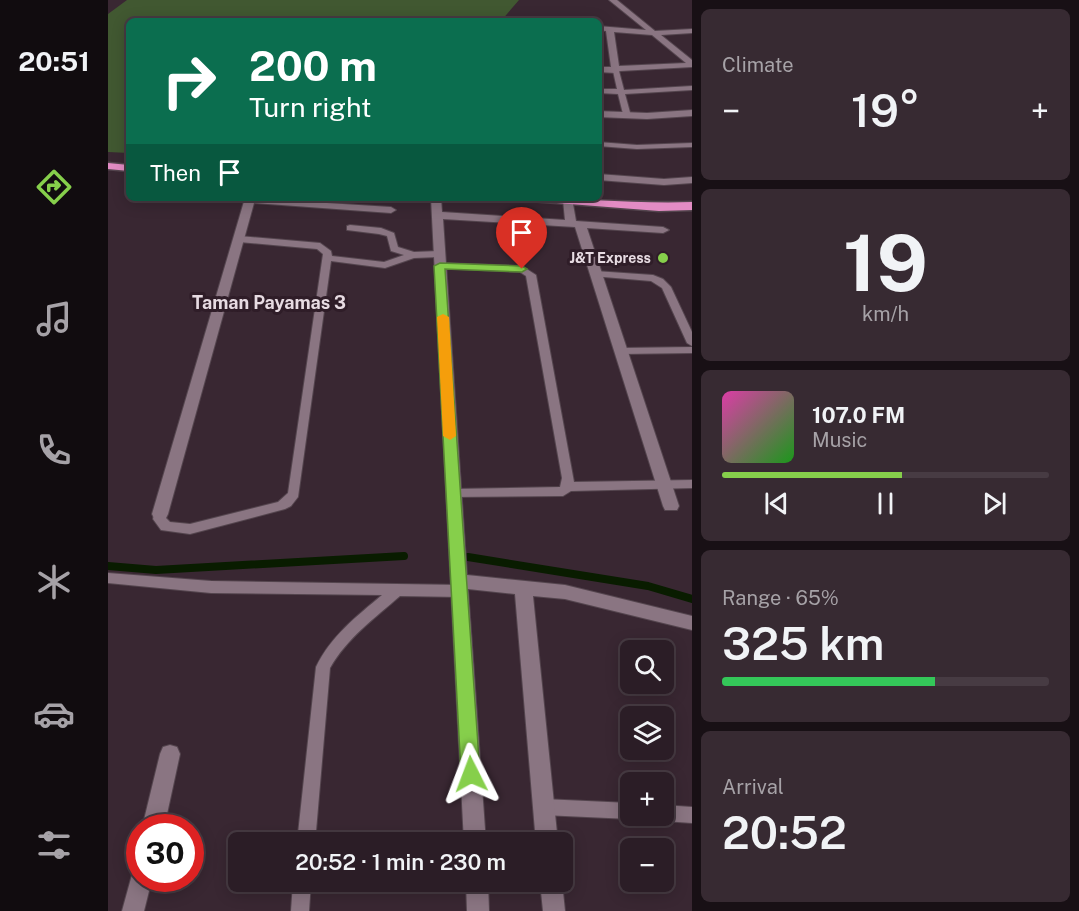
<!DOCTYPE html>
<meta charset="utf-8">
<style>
:root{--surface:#2b1d26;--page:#372a32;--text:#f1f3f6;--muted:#a6a2a7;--line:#473b43;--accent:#86cf4b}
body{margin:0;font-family:"Public Sans",sans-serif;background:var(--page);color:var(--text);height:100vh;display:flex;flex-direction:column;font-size:22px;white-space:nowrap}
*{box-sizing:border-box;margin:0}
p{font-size:20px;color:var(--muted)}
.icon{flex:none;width:33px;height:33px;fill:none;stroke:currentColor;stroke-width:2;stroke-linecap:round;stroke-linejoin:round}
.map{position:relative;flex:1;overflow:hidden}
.sheet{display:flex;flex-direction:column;gap:9px;padding:9px;background:#181015;width:387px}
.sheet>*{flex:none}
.guide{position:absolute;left:18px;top:18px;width:476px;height:183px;border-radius:9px;box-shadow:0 3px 15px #0003,0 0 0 2px var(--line);background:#0b6e4f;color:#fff;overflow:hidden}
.tools{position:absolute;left:512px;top:640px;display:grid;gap:12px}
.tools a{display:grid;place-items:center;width:54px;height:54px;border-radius:9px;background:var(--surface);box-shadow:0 3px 15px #0003,0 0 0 2px var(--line);font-size:30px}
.speed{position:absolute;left:18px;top:814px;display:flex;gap:12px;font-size:30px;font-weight:700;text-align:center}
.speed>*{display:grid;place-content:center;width:78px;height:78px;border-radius:50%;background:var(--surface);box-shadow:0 3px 15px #0003,0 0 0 2px var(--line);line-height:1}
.speed .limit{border:9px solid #d22;background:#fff;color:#111}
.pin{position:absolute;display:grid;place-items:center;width:51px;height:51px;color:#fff;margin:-62px -26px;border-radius:50% 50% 50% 0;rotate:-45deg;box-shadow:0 0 6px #0007}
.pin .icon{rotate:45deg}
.me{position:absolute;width:66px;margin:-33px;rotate:357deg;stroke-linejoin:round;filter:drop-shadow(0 0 4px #0008)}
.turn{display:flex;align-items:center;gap:21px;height:126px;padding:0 24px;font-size:27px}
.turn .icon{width:78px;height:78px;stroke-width:2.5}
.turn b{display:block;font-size:42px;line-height:51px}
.then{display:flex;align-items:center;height:57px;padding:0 24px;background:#0003;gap:12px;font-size:22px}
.big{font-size:45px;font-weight:600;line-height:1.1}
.sheet .tile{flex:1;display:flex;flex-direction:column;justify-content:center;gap:9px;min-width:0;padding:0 21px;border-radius:9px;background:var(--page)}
.sheet .dial{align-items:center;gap:0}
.dial b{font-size:78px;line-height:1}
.song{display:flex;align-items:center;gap:18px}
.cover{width:72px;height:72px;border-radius:9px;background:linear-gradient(135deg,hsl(320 70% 55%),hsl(120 70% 35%))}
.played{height:6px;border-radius:3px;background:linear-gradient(90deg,var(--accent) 55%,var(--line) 55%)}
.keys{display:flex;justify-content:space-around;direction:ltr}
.heat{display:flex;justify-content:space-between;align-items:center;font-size:33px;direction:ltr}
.charge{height:9px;border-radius:4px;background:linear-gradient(90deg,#34c759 65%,var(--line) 0)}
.trip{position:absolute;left:120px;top:832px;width:345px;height:60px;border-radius:9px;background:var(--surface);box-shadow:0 3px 15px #0003,0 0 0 2px var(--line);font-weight:600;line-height:60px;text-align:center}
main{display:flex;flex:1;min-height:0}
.tabs{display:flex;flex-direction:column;width:108px;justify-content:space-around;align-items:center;background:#110c0f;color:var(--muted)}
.tabs .icon{width:42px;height:42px}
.tabs .on{color:var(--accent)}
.tabs b{font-size:27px;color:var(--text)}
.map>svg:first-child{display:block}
.green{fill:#415831}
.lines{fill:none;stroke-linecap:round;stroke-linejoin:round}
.stream{stroke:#091c00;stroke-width:8}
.service-casing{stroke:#54454e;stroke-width:2}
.minor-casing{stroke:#54454e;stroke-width:2}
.trunk-casing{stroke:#54454e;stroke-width:3}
.service{fill:#8a7582;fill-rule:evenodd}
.minor{fill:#8a7582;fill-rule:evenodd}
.trunk{fill:#e38cc4;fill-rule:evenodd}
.route{fill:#86cf4b;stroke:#578731;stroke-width:1.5}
.slow{fill:#f59e0b}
.poi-dot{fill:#86cf4b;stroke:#2f1d28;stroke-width:2}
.labels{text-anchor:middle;stroke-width:6;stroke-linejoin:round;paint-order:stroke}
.far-poi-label{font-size:14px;font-weight:bold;fill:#e7dbe2;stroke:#2f1d28;text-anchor:end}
.neighbourhood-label{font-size:18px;font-weight:bold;fill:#e7dbe2;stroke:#2f1d28}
</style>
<main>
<nav class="tabs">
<b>20:51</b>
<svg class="icon on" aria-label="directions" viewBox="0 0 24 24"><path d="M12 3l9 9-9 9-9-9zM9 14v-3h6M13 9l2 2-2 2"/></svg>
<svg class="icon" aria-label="music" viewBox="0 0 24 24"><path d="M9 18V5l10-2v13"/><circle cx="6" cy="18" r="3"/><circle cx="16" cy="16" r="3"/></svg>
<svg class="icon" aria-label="phone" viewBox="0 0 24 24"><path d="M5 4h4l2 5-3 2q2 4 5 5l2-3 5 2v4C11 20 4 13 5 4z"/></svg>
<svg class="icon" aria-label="climate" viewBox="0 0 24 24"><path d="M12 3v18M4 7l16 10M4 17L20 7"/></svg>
<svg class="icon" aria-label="car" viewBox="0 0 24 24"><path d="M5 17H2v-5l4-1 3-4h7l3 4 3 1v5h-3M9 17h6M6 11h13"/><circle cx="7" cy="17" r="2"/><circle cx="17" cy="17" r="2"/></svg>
<svg class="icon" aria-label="filters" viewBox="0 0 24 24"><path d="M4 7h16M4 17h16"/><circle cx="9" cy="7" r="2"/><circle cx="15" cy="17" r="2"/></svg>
</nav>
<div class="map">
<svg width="584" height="911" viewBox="0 0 584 911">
<rect width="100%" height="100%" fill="#392732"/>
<path class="green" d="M19,0H411L393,21H21V153L0,152V14Z"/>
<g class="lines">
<path class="stream" d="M360,557L540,586L584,599
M0,566L48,570L296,556"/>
<defs>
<path id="service" d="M508,69L511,71L516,90L584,86V90L517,94L523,116L516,118L510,94L490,93V89H509L505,71Z
M490,142L529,145L584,143V147L529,149L490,146Z
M242,225L273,228L286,233L290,247L306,252L331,251L336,254L331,257L306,258L277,268L223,261L190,497L183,506L177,509L82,534L53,530L45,519L47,511H57L58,518L62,522L82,524L170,502L180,493L215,254L209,249L131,242L127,239L131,236L212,243L223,251L224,256L276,262L296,255L283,251L279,236L271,234L239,230V226Z
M332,263L414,266L428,275L466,482L584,480V488L463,491L455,496L341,497L339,494L341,491L345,489L452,487L454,478L418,276L412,272L329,268L327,266Z
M487,271L545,275L555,279L563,287L584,332V346L579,343L554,288L543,281L484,276V272Z
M584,347V353L513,354L508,351L513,348Z
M0,573L103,581L353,585L358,587L360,591L358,595L353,597L292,596C267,618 239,638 222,668L207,843H189L208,667C222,637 249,616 274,595L103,593L0,583Z
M435,799L522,803V816H528L522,819L435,815L429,813L427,807L429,801Z
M555,805L584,807V823L555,821L549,819L548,816H555Z
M185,882H203L201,911H183Z"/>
<path id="minor" d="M501,0H509L547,31L584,29V33L553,35L584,60V67L512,71L508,73L490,72V67H503L498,31L490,30V26L538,30ZM506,32L544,35L578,63L511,66Z
M584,110V116L539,119L490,117V111L539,113Z
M490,174L556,179L584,177V183L556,185L490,180Z
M137,198L283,207L288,210L283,213L146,203L60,514L58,518H46L44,514Z
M323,198H333L334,212L457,220L455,200L464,198L468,221L555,227L561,230L555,233L479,228L571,506L569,510H557L555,506L467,227L335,219L359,575L457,585L584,616V630L457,599L425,596L450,843H428L407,594L360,589L378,843H356Z
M62,745L69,747L72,754L56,828H34L52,754L55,747Z
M32,868V879H44L36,911H14L25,871Z
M358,882H380L381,911H359Z
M432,882H454L457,911H435Z"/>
<path id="trunk" d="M0,163L21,165V171L0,169Z
M417,198C473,198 528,204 584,202V210L551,211L423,201Z"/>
</defs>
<use href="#service" class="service-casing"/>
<use href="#minor" class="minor-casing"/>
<use href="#trunk" class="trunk-casing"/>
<use href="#service" class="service"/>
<use href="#minor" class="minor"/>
<use href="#trunk" class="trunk"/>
</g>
<path class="route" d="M332,263L414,266L419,269L414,272L337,269L372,774L369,780L363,783L356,780L353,774L326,266Z"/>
<path class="slow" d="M335,314L341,317L348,436L342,440L335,436L329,317Z"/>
<circle class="poi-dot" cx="555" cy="258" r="6"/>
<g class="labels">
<g class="far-poi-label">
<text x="543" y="263">J&amp;T Express</text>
</g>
<g class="neighbourhood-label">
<text x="161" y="309">Taman Payamas 3</text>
</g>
</g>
</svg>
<div class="tools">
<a><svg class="icon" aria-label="search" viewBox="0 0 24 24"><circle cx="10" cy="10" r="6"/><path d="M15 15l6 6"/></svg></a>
<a><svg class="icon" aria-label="layers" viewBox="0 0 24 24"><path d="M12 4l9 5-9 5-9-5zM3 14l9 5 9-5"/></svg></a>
<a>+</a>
<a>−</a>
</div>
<div class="speed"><div class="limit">30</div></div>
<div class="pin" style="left:414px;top:269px;background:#d93025"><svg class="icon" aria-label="arrive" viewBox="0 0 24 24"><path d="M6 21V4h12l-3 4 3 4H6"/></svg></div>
<svg class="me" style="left:363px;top:774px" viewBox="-20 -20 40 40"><path d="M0-17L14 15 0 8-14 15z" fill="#86cf4b" stroke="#fff" stroke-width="4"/></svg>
<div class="trip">20:52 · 1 min · 230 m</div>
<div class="guide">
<div class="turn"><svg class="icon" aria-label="right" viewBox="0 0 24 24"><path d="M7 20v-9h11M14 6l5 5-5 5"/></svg><div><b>200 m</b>Turn right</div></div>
<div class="then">Then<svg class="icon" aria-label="arrive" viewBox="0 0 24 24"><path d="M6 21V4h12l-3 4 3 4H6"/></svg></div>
</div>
</div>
<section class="sheet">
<div class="tile"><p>Climate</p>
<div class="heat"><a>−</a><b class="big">19°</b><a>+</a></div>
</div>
<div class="tile dial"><b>19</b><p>km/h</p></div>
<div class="tile">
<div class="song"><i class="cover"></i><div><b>107.0 FM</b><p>Music</p></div></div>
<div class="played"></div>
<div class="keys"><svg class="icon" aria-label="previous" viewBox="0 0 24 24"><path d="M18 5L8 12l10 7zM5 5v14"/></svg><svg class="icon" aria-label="pause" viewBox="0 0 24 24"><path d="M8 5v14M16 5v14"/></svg><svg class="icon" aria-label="next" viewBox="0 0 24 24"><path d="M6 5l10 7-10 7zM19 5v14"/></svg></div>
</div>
<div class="tile"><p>Range · 65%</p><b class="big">325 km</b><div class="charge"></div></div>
<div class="tile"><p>Arrival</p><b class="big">20:52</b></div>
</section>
</main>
